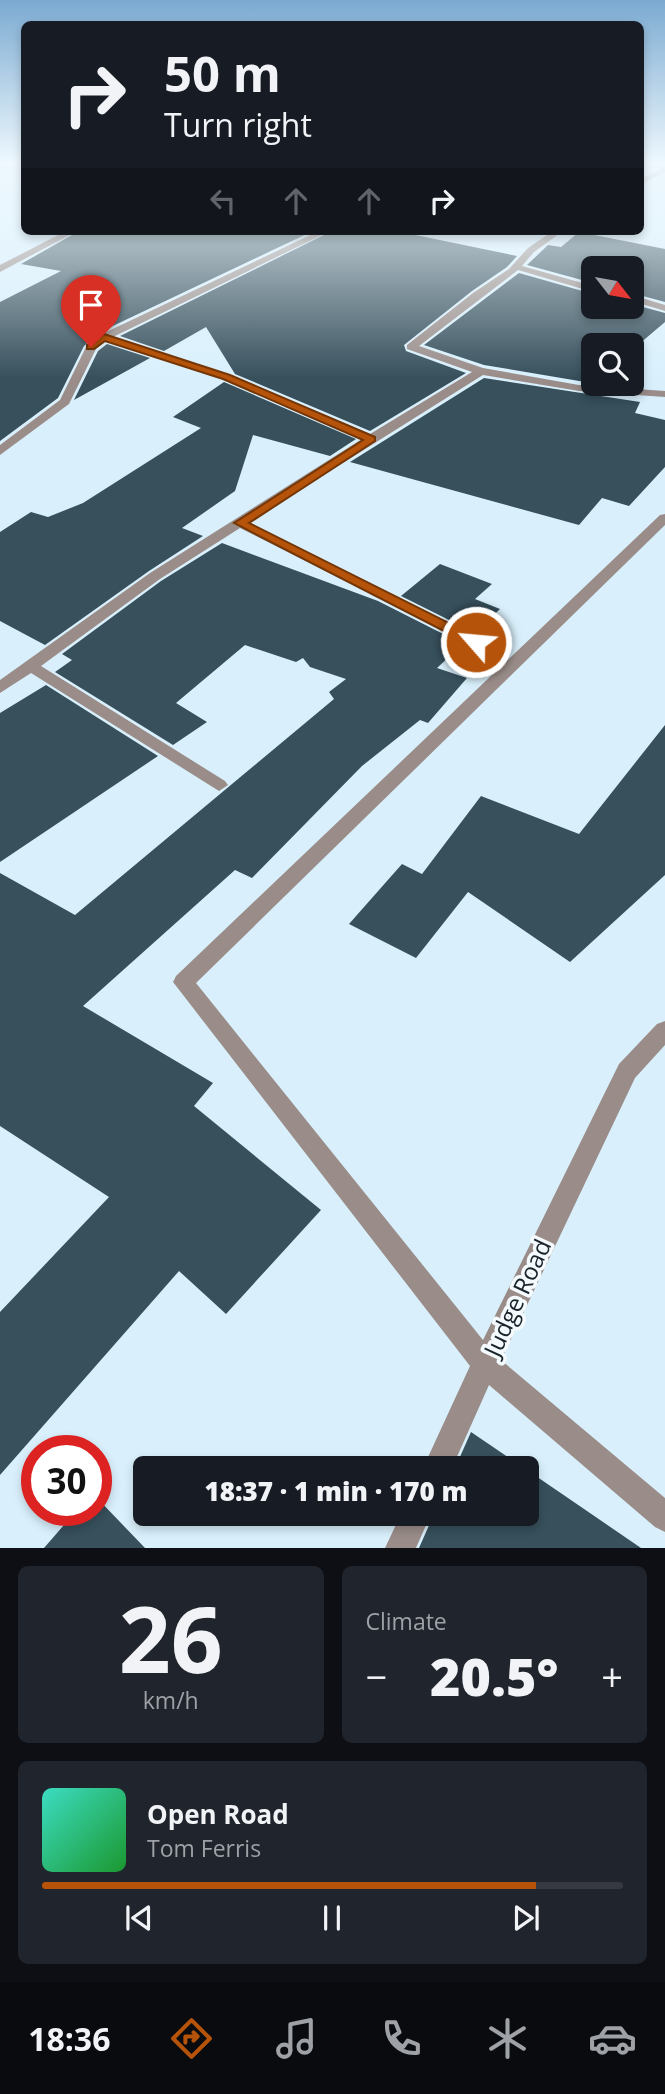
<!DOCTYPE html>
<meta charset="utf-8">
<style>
:root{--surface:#171b24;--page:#20242c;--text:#f1f3f6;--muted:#9ea1a6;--line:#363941;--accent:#b45309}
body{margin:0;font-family:"Open Sans",sans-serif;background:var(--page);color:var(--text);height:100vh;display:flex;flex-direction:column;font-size:26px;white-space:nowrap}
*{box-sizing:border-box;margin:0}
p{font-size:23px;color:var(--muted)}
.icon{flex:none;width:38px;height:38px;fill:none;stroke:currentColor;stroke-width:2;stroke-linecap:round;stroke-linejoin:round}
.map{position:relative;height:1548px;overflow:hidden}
.side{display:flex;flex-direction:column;gap:18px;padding:18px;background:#0d0f14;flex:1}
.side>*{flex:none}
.hud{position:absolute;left:21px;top:21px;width:623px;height:214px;border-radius:10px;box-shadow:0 4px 10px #0003;background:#171b24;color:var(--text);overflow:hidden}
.needle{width:46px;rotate:121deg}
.tools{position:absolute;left:581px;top:256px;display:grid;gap:14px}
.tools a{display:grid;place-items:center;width:63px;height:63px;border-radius:10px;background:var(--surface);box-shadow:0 4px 10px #0003;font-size:35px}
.speed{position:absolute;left:21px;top:1435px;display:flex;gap:14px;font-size:35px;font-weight:700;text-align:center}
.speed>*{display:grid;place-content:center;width:91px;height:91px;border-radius:50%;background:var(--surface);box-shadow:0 4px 10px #0003;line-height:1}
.speed .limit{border:10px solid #d22;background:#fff;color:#111}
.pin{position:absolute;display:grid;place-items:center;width:60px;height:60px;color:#fff;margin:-72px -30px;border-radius:50% 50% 50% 0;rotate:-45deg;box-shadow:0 0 7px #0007}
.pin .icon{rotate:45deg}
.me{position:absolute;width:77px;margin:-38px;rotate:297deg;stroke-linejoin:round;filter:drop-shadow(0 0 5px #0008)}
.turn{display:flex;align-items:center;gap:24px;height:147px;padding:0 28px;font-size:32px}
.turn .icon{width:91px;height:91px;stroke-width:2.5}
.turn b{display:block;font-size:49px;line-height:60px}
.lanes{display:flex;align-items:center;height:66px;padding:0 28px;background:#0003;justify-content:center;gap:35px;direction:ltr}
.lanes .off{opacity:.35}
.big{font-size:52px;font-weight:800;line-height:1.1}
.side .widget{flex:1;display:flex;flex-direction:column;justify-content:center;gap:10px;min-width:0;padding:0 24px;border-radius:10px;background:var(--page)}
.side .dial{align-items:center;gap:0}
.dial b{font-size:91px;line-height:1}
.song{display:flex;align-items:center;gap:21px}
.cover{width:84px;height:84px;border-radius:10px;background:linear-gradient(135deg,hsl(170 70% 55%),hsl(130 70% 35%))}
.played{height:7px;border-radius:4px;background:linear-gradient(90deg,var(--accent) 85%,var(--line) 85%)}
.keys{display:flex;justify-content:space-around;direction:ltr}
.heat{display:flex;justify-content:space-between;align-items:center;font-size:38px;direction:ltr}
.side .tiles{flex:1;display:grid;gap:18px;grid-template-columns:1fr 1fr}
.widget:last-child{grid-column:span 2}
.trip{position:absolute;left:133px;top:1456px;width:406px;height:70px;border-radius:10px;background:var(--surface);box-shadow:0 4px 10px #0003;font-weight:800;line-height:70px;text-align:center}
.dock{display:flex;height:112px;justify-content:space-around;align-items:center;background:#090b0e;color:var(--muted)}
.dock .icon{width:49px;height:49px}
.dock .selected{color:var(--accent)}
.dock b{font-size:32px;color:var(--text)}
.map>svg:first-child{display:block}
.building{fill:#37505c}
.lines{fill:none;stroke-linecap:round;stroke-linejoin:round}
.minor{fill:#9a8d89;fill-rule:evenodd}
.route{fill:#b45309;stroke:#753606;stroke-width:2}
.labels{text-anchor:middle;stroke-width:7;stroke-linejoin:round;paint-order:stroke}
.near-street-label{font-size:24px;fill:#1a252b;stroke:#f4fafd}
</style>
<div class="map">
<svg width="665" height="1548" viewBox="0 0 665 1548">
<rect width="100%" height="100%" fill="#d9f0fc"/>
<path class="building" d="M79,231H313L98,333L84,346L58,398L0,441V302L61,271L21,264Z
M332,231H396L517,256L507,267L472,291L404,345L406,351L466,373L370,431L235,374L206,327L164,351L120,336Z
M579,232L665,249V302L632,293V268H593V283L527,265L548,245L561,247Z
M519,273L593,294V306H632V304L665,313V322L632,350V345H593L591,383L484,365L424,345Z
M107,344L150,358L74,400L98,351Z
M484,378L640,402L635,413L665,420V467L629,506L602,498L579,525L350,462Z
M224,382L356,439L330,456L253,435L235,491L182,528L203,536L149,571L45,645L0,621V532L31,512L48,517L83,503L201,428L173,417Z
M222,543L378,601L463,644L437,668L467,678L428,723L420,720L362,766L252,878L235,870L83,1006L213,1083L194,1106L321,1210L226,1314L179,1271L0,1475V1312L109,1197L0,1126V873L75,915L334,699L329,692L346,679L310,667L303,658L296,662L245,645L176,703L207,722L173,745L55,672L72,660L62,654L161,581Z
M440,564L492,584L475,599L500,609L475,633L401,596Z
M46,685L158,756L0,862V713Z
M665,725V875L570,962L468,892L416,958L349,924L402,864L422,874L481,796L579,834Z
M471,1432L524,1468H455Z
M527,1470L587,1511L641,1548H419L434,1514H527Z
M96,1497L145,1548H44L77,1510H96Z"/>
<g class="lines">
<path class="minor" d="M665,167V172L640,185V179Z
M66,231H77L0,272V265Z
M319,231H330L113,337L231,375L370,434L472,372L407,349V345L473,293L509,269L528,248L553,231H563L534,252L522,266L593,286V292L518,270L419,346L483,368L579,385L665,391V397L579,391L483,375L249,522L481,639L484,642L481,645H471L240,528L160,579L41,666L225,781L228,785L219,791L31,673L0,693V680L150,573L362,439L223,379L106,341L96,349L69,404L0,455V445L60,400L86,347L100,335Z
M632,295L665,305V311L632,301Z
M665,514V525L196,983L483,1340L619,1064L657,1024L665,1021V1045L635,1078L501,1360L665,1498V1532L655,1527L489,1385L452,1468H423L470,1366L173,982L176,976L660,515Z
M401,1514H431L416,1548H385Z"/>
</g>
<linearGradient id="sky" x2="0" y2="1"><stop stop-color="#7baad1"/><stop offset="0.43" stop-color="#eef8fe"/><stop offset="1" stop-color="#eef8fe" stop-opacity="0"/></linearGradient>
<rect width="665" height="378" fill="url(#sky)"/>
<path class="route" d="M104,334L230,375L375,437V441L249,523L481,639V645H471L234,523L363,440L223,379L105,341L94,349H87V345Z"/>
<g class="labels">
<g class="near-street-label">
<text transform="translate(518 1298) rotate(-65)" y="8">Judge Road</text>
</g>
</g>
</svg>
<div class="tools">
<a><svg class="needle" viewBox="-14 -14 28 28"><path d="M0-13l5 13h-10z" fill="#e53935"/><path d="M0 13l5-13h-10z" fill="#9ea1a6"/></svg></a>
<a><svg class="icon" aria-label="search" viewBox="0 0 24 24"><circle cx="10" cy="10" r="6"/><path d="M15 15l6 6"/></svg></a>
</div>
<div class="speed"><div class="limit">30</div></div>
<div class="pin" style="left:91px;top:347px;background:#d93025"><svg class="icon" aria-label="arrive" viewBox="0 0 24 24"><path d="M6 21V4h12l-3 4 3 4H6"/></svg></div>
<svg class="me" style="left:476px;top:642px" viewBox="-20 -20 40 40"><circle r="17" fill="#b45309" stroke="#fff" stroke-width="3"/><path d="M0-11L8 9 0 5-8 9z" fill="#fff"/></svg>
<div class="trip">18:37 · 1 min · 170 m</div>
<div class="hud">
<div class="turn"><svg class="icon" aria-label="right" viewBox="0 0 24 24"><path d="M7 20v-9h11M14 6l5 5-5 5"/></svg><div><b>50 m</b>Turn right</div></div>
<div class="lanes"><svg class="icon off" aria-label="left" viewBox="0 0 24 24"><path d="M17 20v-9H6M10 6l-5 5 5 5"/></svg><svg class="icon off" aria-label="ahead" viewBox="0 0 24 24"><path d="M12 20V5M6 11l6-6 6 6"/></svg><svg class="icon off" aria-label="ahead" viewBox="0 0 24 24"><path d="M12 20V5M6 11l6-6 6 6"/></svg><svg class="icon" aria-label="right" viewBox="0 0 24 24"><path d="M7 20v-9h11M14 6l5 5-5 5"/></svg></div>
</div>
</div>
<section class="side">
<div class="tiles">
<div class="widget dial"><b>26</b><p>km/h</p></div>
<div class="widget"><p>Climate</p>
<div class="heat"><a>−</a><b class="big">20.5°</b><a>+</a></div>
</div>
<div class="widget">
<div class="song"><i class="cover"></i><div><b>Open Road</b><p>Tom Ferris</p></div></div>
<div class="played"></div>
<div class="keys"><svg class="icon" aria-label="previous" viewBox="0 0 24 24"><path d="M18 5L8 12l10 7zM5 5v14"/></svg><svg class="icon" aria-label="pause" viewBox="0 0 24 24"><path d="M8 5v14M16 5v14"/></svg><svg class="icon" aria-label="next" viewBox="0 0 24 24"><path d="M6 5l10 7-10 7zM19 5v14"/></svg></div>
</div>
</div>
</section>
<nav class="dock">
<b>18:36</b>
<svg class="icon selected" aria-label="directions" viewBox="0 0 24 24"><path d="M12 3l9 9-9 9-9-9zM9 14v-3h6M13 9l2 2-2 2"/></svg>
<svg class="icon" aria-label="music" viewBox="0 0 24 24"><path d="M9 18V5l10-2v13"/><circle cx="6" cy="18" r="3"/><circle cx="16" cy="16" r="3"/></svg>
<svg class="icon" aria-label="phone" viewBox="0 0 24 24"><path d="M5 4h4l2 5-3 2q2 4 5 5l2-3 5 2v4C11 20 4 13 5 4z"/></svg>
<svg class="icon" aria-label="climate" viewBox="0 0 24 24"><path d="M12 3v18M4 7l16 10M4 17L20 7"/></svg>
<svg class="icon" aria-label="car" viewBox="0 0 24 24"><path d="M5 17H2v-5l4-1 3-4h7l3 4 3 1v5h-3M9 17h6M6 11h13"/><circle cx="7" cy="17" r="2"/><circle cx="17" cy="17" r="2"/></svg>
</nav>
